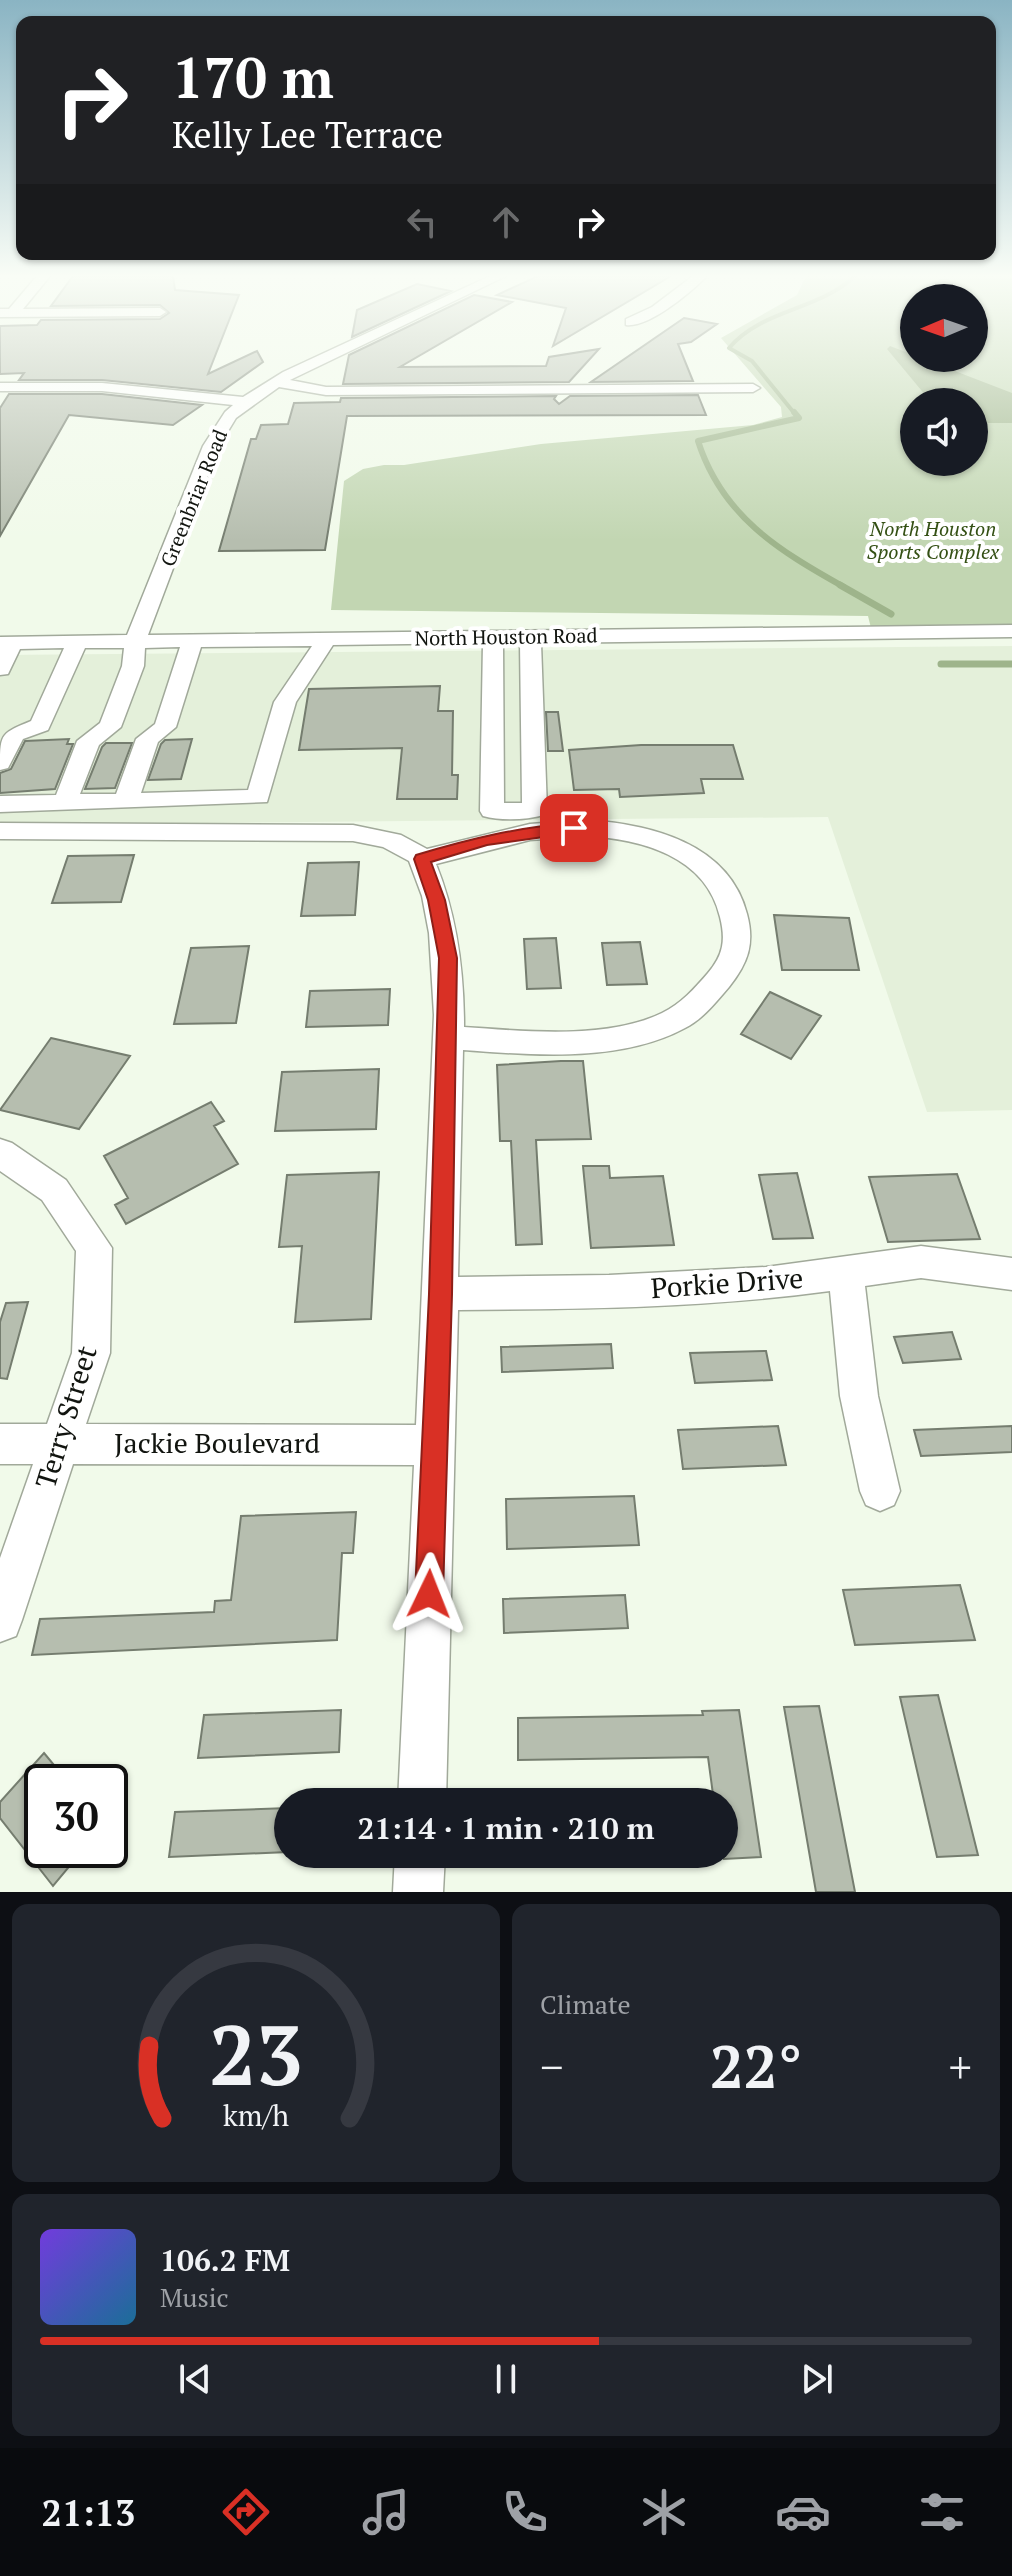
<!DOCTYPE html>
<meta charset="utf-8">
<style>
:root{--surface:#171b24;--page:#20242c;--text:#f1f3f6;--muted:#9ea1a6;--line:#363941;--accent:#d93025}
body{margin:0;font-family:"PT Serif",serif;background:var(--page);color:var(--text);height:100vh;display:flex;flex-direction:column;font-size:30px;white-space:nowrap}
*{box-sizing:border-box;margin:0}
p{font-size:26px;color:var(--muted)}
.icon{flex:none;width:44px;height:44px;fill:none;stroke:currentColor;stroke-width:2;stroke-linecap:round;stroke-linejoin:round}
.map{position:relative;height:1892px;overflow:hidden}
.side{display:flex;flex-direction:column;gap:12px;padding:12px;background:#0d0f14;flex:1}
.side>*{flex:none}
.guide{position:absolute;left:16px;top:16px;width:980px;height:244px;border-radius:16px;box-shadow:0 2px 6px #0004;background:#202124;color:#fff;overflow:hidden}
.needle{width:52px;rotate:268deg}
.buttons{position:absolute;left:900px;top:284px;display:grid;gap:16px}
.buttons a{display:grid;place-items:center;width:88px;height:88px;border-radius:50%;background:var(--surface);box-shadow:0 2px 6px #0004;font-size:40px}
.speed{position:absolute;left:24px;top:1764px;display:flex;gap:16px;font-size:40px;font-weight:700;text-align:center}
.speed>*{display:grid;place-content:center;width:104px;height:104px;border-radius:50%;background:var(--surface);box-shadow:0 2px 6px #0004;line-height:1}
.speed .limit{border:4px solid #111;border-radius:12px;background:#fff;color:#111}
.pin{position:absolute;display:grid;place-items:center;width:68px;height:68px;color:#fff;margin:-34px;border-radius:16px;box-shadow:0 4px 12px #0006}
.me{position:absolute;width:88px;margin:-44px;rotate:2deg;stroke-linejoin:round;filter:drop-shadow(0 0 6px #0008)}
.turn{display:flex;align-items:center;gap:28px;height:168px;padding:0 24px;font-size:36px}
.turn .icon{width:104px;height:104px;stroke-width:2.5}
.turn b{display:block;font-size:56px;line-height:68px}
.lanes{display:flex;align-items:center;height:76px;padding:0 24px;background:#0003;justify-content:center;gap:40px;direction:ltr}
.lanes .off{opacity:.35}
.big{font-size:60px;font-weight:700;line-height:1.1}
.side .widget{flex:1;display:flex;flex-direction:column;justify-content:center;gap:12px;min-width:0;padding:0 28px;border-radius:16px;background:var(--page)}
.side .dial{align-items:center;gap:0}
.dial svg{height:208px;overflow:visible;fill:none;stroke:var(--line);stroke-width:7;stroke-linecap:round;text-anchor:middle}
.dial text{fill:var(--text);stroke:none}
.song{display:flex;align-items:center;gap:24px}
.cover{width:96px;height:96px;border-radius:12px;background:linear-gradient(135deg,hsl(260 70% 55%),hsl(200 70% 35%))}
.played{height:8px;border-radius:4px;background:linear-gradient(90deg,var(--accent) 60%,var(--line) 60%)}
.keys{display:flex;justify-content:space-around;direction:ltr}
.heat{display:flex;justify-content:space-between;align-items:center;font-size:44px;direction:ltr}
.side .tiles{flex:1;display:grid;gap:12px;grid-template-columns:1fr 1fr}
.widget:last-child{grid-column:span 2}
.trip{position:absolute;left:274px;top:1788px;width:464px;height:80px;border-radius:40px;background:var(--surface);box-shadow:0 2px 6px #0004;font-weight:700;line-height:80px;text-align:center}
.tab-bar{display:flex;height:128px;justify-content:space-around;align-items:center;background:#090b0e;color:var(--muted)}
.tab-bar .icon{width:56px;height:56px}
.tab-bar .selected{color:var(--accent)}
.tab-bar b{font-size:36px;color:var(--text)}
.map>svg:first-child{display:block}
.built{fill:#e4f0da}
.green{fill:#c2d6b2;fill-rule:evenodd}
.water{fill:#9eb48b}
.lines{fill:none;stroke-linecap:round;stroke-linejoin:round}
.stream-far2{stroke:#9eb48b;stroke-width:4}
.stream-far1{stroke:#9eb48b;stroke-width:6}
.stream{stroke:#9eb48b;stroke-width:7}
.building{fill:#b6beaf;stroke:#757d6f;stroke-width:2}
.minor-casing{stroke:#a1a99a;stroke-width:3}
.minor{fill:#fff;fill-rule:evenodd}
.route{fill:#d93025;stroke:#8d1f18;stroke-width:2}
.labels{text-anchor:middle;stroke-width:8;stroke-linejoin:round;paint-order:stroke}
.far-street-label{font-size:20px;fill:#11140f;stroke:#fff}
.far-park-label{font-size:20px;font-style:italic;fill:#345014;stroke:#fff}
.near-street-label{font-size:28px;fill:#11140f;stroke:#fff}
</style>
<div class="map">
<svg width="1012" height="1892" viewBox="0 0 1012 1892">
<rect width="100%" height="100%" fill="#f1faea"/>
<path class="built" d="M1012,646V1110L927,1112L828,817L0,825V655Z"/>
<path class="green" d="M806,276H1012V631L872,632L868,616L331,610L344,481L363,469L384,465H404L541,444L753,425L782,417L781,407L721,338L797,295ZM914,298H974V358H914ZM914,402H974V462H914Z"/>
<path class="water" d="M890,346L1012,393V423H974V402H931L887,349Z"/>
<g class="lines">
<path class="stream-far2" d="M795,414L752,361L729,348C762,309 818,311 855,276"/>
<path class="stream-far1" d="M794,412L799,418L698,441C722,516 778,550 844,587"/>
<path class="stream" d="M840,585L891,614
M941,664H1012"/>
</g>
<path class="building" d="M73,276H173L175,290L239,295L208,374L257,351L263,362L221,392L102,380H19L24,373L0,374V326L37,325L41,320L160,319L169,313L160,305L51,306Z
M538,276H671L553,346L566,308L497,295Z
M417,284L451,291L352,337L357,310Z
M474,295L512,302L400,367L546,366L549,357L599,349L569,382L343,384L349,355Z
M684,318L717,324L691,342L678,344L693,381L591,382Z
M9,394H102L202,405L173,425L69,415L0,536V408Z
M698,395L706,415L347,416L325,550L219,551L251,439H256L261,425L288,424L294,403L340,402L341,398L556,396L554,399L559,404L570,396Z
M440,686L438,711H453L452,775H458L457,799H397L402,748L299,750L309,689Z
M546,712H558L563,751H548Z
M69,739L67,744H73L55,789L0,793V773L11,769L25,741Z
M192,739L181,779L148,780L161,744L165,740Z
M106,743H132L115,788L85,789L102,747Z
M641,745H733L743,779H701L704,793L620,797L619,789L574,790L569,750Z
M134,855L121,902L52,903L68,856Z
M359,862L355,915L301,916L308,863Z
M774,915L849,918L859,970H782Z
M556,938L561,988L527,989L524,939Z
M640,942L647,984L607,985L602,943Z
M249,946L236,1023L174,1024L191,948Z
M390,989L388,1025L306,1027L310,991Z
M770,992L821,1016L791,1059L741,1034Z
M51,1038L130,1056L79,1129L0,1110Z
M561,1061H583L591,1139L536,1140L542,1244L516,1245L511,1141H500L497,1065Z
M379,1069L376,1129L275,1131L282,1072Z
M211,1102L224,1121L214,1126L238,1164L126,1224L115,1205L128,1198L104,1156Z
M583,1166H609L610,1178L663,1176L674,1245L591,1248Z
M379,1172L371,1319L295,1322L302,1246L279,1247L287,1175Z
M797,1173L813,1238L773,1239L759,1175Z
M957,1174L980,1239L888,1242L869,1177Z
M28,1302L7,1379L0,1378V1322L6,1303Z
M952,1332L961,1359L903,1363L894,1337Z
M611,1344L613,1368L502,1372L501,1347Z
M766,1351L772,1380L695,1383L690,1353Z
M778,1426L786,1465L683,1469L678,1430Z
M1012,1426V1452L921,1456L914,1430Z
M634,1496L639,1545L507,1549L506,1499Z
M356,1512L353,1553H342L337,1640L32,1655L40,1619L214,1612L215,1601L231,1600L241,1516Z
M960,1585L975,1640L855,1645L843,1590Z
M625,1595L628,1628L504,1633L503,1599Z
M938,1695L978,1855L937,1857L900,1697Z
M819,1706L855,1892H816L784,1707Z
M341,1710L339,1752L198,1758L204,1715Z
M739,1710L761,1857L724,1859V1802H714L708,1757L518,1760V1718L703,1715L702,1711Z
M44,1753L68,1782H42V1850H83L53,1886L0,1818V1802Z
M288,1808V1852L169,1857L175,1812Z"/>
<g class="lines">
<defs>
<path id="minor" d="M37,276H50L23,309L160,308L166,312L160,316L0,317V309H9Z
M490,276H506L290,380L326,387L753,384L760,388L753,392L326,395L279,387L236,418L219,446L148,635L1012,625V637L541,643L547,810L544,815C526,820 501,821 483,816L480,811L483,643L333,645L296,702L267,802L0,812V796L56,795L77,741L100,723L122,666L124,648H85L48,730L23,739L8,768L0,770C0,733 0,734 31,721L64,648L20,649L8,674L0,675V637L127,635L203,446L225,412L233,405L102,391H0V383H102L243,397L283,372ZM503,643H520L522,803H504ZM312,646L274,702L248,790L141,793L158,742L176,727L201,647ZM180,647L155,724L136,739L116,794H80L99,745L121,727L144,666L145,648Z
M693,276H707C691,292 649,328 626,325V319L652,307Z
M586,820C650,824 729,843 747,914C755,944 748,963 729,987C716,1002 703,1019 685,1028C620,1063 534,1055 463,1050L458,1277L609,1275L766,1267L921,1246L1012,1258V1290L921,1278L865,1286L878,1396L900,1491L894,1505L880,1511L866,1505L860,1491L840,1396L830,1291C706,1308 582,1309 458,1310L446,1802H398L414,1465L73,1464L22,1620L16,1636L0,1642V1558L33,1464H0V1424H47L72,1353L76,1251L42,1200L0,1171V1139L12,1143L66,1180L112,1248L110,1353L86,1424L416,1425L434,1015L429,933L422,896L409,861L383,847L353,841L0,839V823L353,825L401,835L427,849L530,824ZM586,836C641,839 706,856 720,917C726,941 723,955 708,973C695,988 681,1004 662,1013C607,1040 523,1031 464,1027C464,970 457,916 436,864L530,840Z
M395,1854H445L443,1892H393Z"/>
</defs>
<use href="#minor" class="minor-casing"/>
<use href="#minor" class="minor"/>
</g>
<linearGradient id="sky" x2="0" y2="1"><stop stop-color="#8ab4c3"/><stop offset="0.51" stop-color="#f9fdf6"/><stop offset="1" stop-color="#f9fdf6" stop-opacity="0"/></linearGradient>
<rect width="1012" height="541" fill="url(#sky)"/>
<path class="route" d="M574,823L582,828L579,832L487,845L431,862L445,900L457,958L452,1294L443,1594L439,1604L429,1608L419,1604L415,1594L429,1294L439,958L428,900L414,859L416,855C469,839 518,827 574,823Z"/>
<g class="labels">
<g class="far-street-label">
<text transform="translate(194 498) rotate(-68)" y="7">Greenbriar Road</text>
<text transform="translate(506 637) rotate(-1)" y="7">North Houston Road</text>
</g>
<g class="far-park-label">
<text x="933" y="536">North Houston<tspan x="933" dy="23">Sports Complex</tspan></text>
</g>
<g class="near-street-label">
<text transform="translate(727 1283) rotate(-4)" y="10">Porkie Drive</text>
<text transform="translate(66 1417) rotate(-73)" y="10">Terry Street</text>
<text x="217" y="1453">Jackie Boulevard</text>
</g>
</g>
</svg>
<div class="buttons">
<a><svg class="needle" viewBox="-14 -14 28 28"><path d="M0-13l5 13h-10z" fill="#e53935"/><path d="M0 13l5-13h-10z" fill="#9ea1a6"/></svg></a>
<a><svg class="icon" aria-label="sound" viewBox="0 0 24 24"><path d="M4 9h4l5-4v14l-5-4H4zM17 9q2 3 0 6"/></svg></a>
</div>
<div class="speed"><div class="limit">30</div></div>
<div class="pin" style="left:574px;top:828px;background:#d93025"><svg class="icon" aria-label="arrive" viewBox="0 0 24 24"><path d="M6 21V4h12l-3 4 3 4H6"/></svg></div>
<svg class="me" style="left:429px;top:1594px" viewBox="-20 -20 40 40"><path d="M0-17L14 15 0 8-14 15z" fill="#d93025" stroke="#fff" stroke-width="4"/></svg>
<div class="trip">21:14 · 1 min · 210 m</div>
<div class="guide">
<div class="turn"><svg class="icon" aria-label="right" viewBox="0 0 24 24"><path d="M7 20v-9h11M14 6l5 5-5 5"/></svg><div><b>170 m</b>Kelly Lee Terrace</div></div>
<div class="lanes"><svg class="icon off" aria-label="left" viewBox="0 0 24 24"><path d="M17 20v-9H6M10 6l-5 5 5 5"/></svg><svg class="icon off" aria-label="ahead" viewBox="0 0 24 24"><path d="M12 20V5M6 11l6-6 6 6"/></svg><svg class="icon" aria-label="right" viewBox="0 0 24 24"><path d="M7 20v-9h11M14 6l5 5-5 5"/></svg></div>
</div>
</div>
<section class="side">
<div class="tiles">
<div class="widget dial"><svg viewBox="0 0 100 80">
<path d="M14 69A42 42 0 1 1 86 69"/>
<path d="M14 69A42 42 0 0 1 9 41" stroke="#d93025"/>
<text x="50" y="56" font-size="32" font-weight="700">23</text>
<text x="50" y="72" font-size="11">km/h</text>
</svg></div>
<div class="widget"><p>Climate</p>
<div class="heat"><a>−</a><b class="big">22°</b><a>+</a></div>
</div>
<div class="widget">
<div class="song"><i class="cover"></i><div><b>106.2 FM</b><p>Music</p></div></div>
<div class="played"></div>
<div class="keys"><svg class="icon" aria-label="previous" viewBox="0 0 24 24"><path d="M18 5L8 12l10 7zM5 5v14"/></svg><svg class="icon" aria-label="pause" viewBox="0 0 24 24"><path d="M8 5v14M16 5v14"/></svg><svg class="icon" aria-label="next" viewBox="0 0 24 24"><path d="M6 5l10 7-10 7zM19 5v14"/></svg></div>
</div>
</div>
</section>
<nav class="tab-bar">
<b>21:13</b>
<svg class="icon selected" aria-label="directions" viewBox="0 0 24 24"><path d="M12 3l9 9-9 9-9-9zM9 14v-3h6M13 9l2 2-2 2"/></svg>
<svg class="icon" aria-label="music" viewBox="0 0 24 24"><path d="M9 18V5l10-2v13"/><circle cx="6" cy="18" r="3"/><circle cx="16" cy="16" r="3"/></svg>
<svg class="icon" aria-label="phone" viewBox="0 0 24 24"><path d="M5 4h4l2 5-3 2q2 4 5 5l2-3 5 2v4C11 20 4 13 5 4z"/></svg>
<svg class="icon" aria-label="climate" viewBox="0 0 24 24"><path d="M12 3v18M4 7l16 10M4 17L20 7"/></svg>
<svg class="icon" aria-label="car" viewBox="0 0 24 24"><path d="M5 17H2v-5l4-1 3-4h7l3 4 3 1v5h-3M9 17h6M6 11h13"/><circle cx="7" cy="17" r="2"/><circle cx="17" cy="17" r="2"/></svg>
<svg class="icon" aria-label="filters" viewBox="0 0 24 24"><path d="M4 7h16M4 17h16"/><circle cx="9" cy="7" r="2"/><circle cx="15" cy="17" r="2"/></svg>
</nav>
